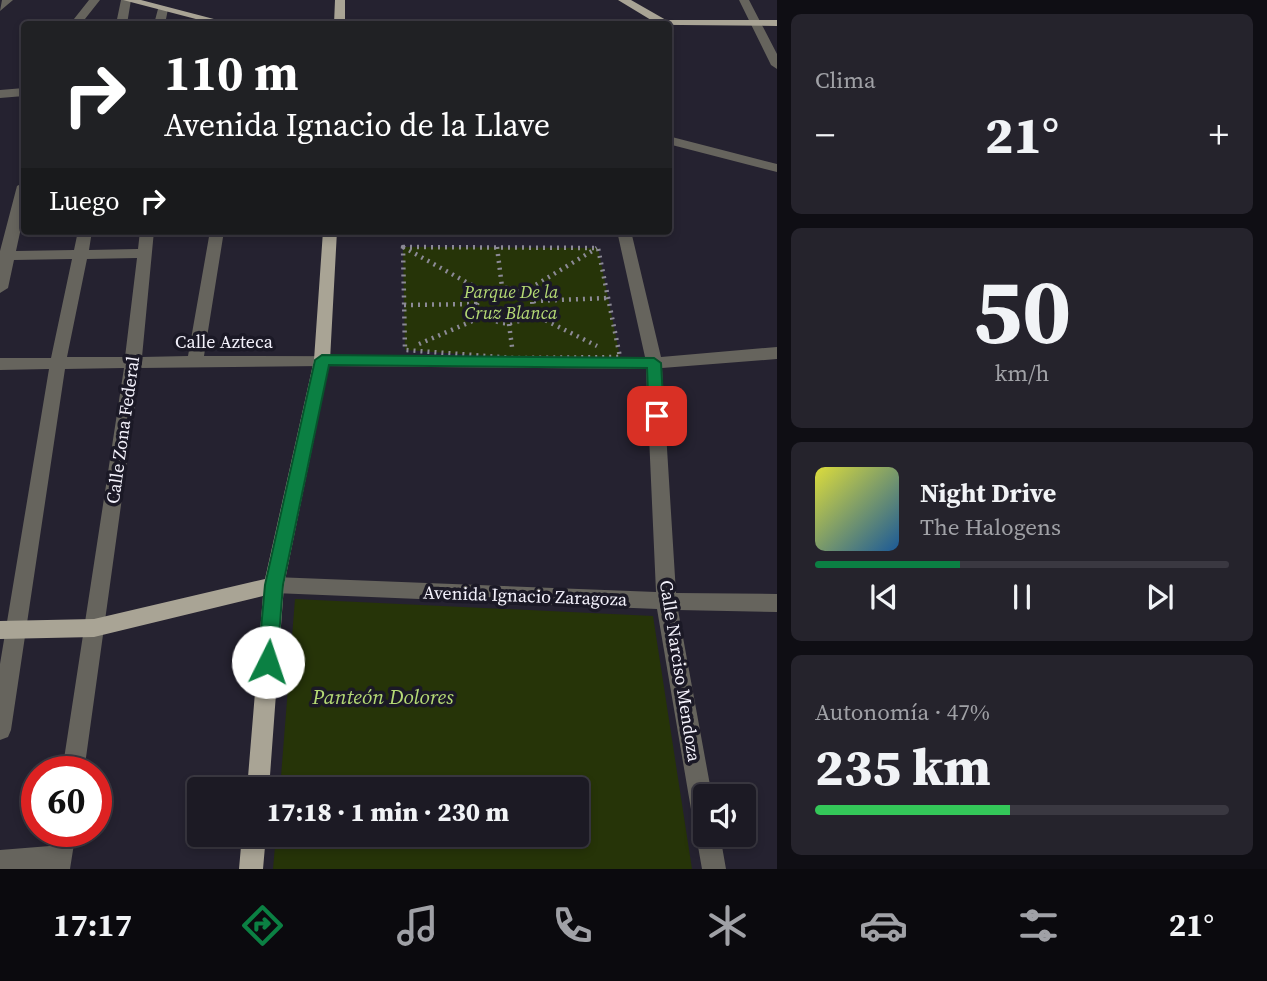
<!DOCTYPE html>
<html lang="es">
<meta charset="utf-8">
<style>
:root{--surface:#1c1a24;--page:#25232c;--text:#f1f3f6;--muted:#a0a1a6;--line:#3a3841;--accent:#0b8043}
body{margin:0;font-family:"Source Serif 4",serif;background:var(--page);color:var(--text);height:100vh;display:flex;flex-direction:column;font-size:26px;white-space:nowrap}
*{box-sizing:border-box;margin:0}
p{font-size:23px;color:var(--muted)}
.icon{flex:none;width:38px;height:38px;fill:none;stroke:currentColor;stroke-width:2;stroke-linecap:round;stroke-linejoin:round}
.map{position:relative;flex:1;overflow:hidden}
.panel{display:flex;flex-direction:column;gap:14px;padding:14px;background:#0f0e14;width:490px}
.panel>*{flex:none}
.banner{position:absolute;left:21px;top:21px;width:651px;height:214px;border-radius:7px;box-shadow:0 4px 10px #0003,0 0 0 2px var(--line);background:#202124;color:#fff;overflow:hidden}
.tools{position:absolute;left:693px;top:784px;display:grid;gap:14px}
.tools a{display:grid;place-items:center;width:63px;height:63px;border-radius:7px;background:var(--surface);box-shadow:0 4px 10px #0003,0 0 0 2px var(--line);font-size:35px}
.speed{position:absolute;left:21px;top:756px;display:flex;gap:14px;font-size:35px;font-weight:700;text-align:center}
.speed>*{display:grid;place-content:center;width:91px;height:91px;border-radius:50%;background:var(--surface);box-shadow:0 4px 10px #0003,0 0 0 2px var(--line);line-height:1}
.speed .limit{border:10px solid #d22;background:#fff;color:#111}
.pin{position:absolute;display:grid;place-items:center;width:60px;height:60px;color:#fff;margin:-30px;border-radius:14px;box-shadow:0 4px 10px #0006}
.me{position:absolute;width:77px;margin:-38px;rotate:4deg;stroke-linejoin:round;filter:drop-shadow(0 0 5px #0008)}
.turn{display:flex;align-items:center;gap:24px;height:147px;padding:0 28px;font-size:32px}
.turn .icon{width:91px;height:91px;stroke-width:2.5}
.turn b{display:block;font-size:49px;line-height:60px}
.then{display:flex;align-items:center;height:66px;padding:0 28px;background:#0003;gap:14px;font-size:26px}
.big{font-size:52px;font-weight:800;line-height:1.1}
.panel .widget{flex:1;display:flex;flex-direction:column;justify-content:center;gap:10px;min-width:0;padding:0 24px;border-radius:10px;background:var(--page)}
.panel .dial{align-items:center;gap:0}
.dial b{font-size:91px;line-height:1}
.song{display:flex;align-items:center;gap:21px}
.cover{width:84px;height:84px;border-radius:10px;background:linear-gradient(135deg,hsl(60 70% 55%),hsl(210 70% 35%))}
.played{height:7px;border-radius:4px;background:linear-gradient(90deg,var(--accent) 35%,var(--line) 35%)}
.keys{display:flex;justify-content:space-around;direction:ltr}
.heat{display:flex;justify-content:space-between;align-items:center;font-size:38px;direction:ltr}
.charge{height:10px;border-radius:5px;background:linear-gradient(90deg,#34c759 47%,var(--line) 0)}
.trip{position:absolute;left:187px;top:777px;width:402px;height:70px;border-radius:7px;background:var(--surface);box-shadow:0 4px 10px #0003,0 0 0 2px var(--line);font-weight:800;line-height:70px;text-align:center}
.menu{display:flex;height:112px;justify-content:space-around;align-items:center;background:#0b0a0e;color:var(--muted)}
.menu .icon{width:49px;height:49px}
.menu .current{color:var(--accent)}
.menu b{font-size:32px;color:var(--text)}
main{display:flex;flex:1;min-height:0}
.map>svg:first-child{display:block}
.green{fill:#263408}
.lines{fill:none;stroke-linecap:round;stroke-linejoin:round}
.path{stroke:#8c8a96;stroke-width:4.5;stroke-dasharray:2 5;stroke-linecap:butt}
.minor{fill:#66645d;fill-rule:evenodd}
.major{fill:#a9a495;fill-rule:evenodd}
.route{fill:#0b8043;stroke:#07532c;stroke-width:2}
.labels{text-anchor:middle;stroke-width:7;stroke-linejoin:round;paint-order:stroke}
.park-label{font-size:18px;font-style:italic;fill:#b5da75;stroke:#1b1926}
.street-label{font-size:18px;fill:#f3f1fb;stroke:#1b1926}
.near-park-label{font-size:21px;font-style:italic;fill:#b5da75;stroke:#1b1926}
</style>
<main>
<div class="map">
<svg width="777" height="869" viewBox="0 0 777 869">
<rect width="100%" height="100%" fill="#252230"/>
<path class="green" d="M403,247L598,248L620,357L514,358L405,350Z
M295,599L653,616L692,869H273L276,835H578V789H280Z"/>
<g class="lines">
<path class="path" d="M403,247L598,248L620,357L514,358L405,350Z
M403,247L486,293
M497,247L502,287
M510,288L532,298L533,314C512,328 490,327 477,304C486,291 495,287 510,288Z
M524,292L597,248
M534,301L608,298
M404,305L477,304
M533,314L597,346
M509,324L512,347
M419,344L484,316"/>
<path class="minor" d="M2,0H13L0,11Z
M89,0H100L81,24H70Z
M121,0H131L127,24H116Z
M739,0H749L777,54V69L771,65Z
M163,6L168,9L165,24H154L158,9Z
M24,88V96L0,98V90Z
M668,136L777,164V172L668,144Z
M24,182V214L16,251L74,250L78,231H92L89,250L138,249L140,231H154L142,357L188,356L210,231H224L204,356L645,357L617,231H631L661,357L777,347V359L662,368L676,593L777,594V612L678,610L712,796H705V835H720L726,869H702L696,835L698,830L693,821L657,609L274,593L267,591L264,585L267,579L274,577L656,592L646,369L322,366L140,368L84,772H62L124,368L65,369L11,730L8,737L0,740V664L49,369L0,370V358H51L72,259L14,260L8,288L0,293V251L17,186ZM137,258L125,357H67L87,259Z
M52,831H76L70,869H0V850L50,846Z"/>
<path class="major" d="M123,0H141L233,24H215Z
M335,0H345V24H334Z
M618,0H631L666,20H777V26L570,24L576,21L651,20Z
M323,231H337L330,360L284,585L269,789H247L263,596L94,637L0,639V621L94,619L265,579L314,360Z
M242,835H266L263,869H239Z"/>
</g>
<path class="route" d="M322,355L654,358L661,363L664,416L657,422L649,416L647,368L329,365L283,585L277,662L275,668L268,670L261,668L258,662L265,585L315,360Z"/>
<g class="labels">
<g class="park-label">
<text x="511" y="298">Parque De la<tspan x="511" dy="21">Cruz Blanca</tspan></text>
</g>
<g class="street-label">
<text x="224" y="348">Calle Azteca</text>
<text transform="translate(123 430) rotate(-82)" y="6">Calle Zona Federal</text>
<text transform="translate(525 596) rotate(2)" y="6">Avenida Ignacio Zaragoza</text>
<text transform="translate(680 671) rotate(81)" y="6">Calle Narciso Mendoza</text>
</g>
<g class="near-park-label">
<text x="383" y="704">Panteón Dolores</text>
</g>
</g>
</svg>
<div class="tools">
<a><svg class="icon" aria-label="sound" viewBox="0 0 24 24"><path d="M4 9h4l5-4v14l-5-4H4zM17 9q2 3 0 6"/></svg></a>
</div>
<div class="speed"><div class="limit">60</div></div>
<div class="pin" style="left:657px;top:416px;background:#d93025"><svg class="icon" aria-label="arrive" viewBox="0 0 24 24"><path d="M6 21V4h12l-3 4 3 4H6"/></svg></div>
<svg class="me" style="left:268px;top:662px" viewBox="-20 -20 40 40"><circle r="19" fill="#fff"/><path d="M0-13L10 11 0 6-10 11z" fill="#0b8043"/></svg>
<div class="trip">17:18 · 1 min · 230 m</div>
<div class="banner">
<div class="turn"><svg class="icon" aria-label="right" viewBox="0 0 24 24"><path d="M7 20v-9h11M14 6l5 5-5 5"/></svg><div><b>110 m</b>Avenida Ignacio de la Llave</div></div>
<div class="then">Luego<svg class="icon" aria-label="right" viewBox="0 0 24 24"><path d="M7 20v-9h11M14 6l5 5-5 5"/></svg></div>
</div>
</div>
<section class="panel">
<div class="widget"><p>Clima</p>
<div class="heat"><a>−</a><b class="big">21°</b><a>+</a></div>
</div>
<div class="widget dial"><b>50</b><p>km/h</p></div>
<div class="widget">
<div class="song"><i class="cover"></i><div><b>Night Drive</b><p>The Halogens</p></div></div>
<div class="played"></div>
<div class="keys"><svg class="icon" aria-label="previous" viewBox="0 0 24 24"><path d="M18 5L8 12l10 7zM5 5v14"/></svg><svg class="icon" aria-label="pause" viewBox="0 0 24 24"><path d="M8 5v14M16 5v14"/></svg><svg class="icon" aria-label="next" viewBox="0 0 24 24"><path d="M6 5l10 7-10 7zM19 5v14"/></svg></div>
</div>
<div class="widget"><p>Autonomía · 47%</p><b class="big">235 km</b><div class="charge"></div></div>
</section>
</main>
<nav class="menu">
<b>17:17</b>
<svg class="icon current" aria-label="directions" viewBox="0 0 24 24"><path d="M12 3l9 9-9 9-9-9zM9 14v-3h6M13 9l2 2-2 2"/></svg>
<svg class="icon" aria-label="music" viewBox="0 0 24 24"><path d="M9 18V5l10-2v13"/><circle cx="6" cy="18" r="3"/><circle cx="16" cy="16" r="3"/></svg>
<svg class="icon" aria-label="phone" viewBox="0 0 24 24"><path d="M5 4h4l2 5-3 2q2 4 5 5l2-3 5 2v4C11 20 4 13 5 4z"/></svg>
<svg class="icon" aria-label="climate" viewBox="0 0 24 24"><path d="M12 3v18M4 7l16 10M4 17L20 7"/></svg>
<svg class="icon" aria-label="car" viewBox="0 0 24 24"><path d="M5 17H2v-5l4-1 3-4h7l3 4 3 1v5h-3M9 17h6M6 11h13"/><circle cx="7" cy="17" r="2"/><circle cx="17" cy="17" r="2"/></svg>
<svg class="icon" aria-label="filters" viewBox="0 0 24 24"><path d="M4 7h16M4 17h16"/><circle cx="9" cy="7" r="2"/><circle cx="15" cy="17" r="2"/></svg>
<b>21°</b>
</nav>
